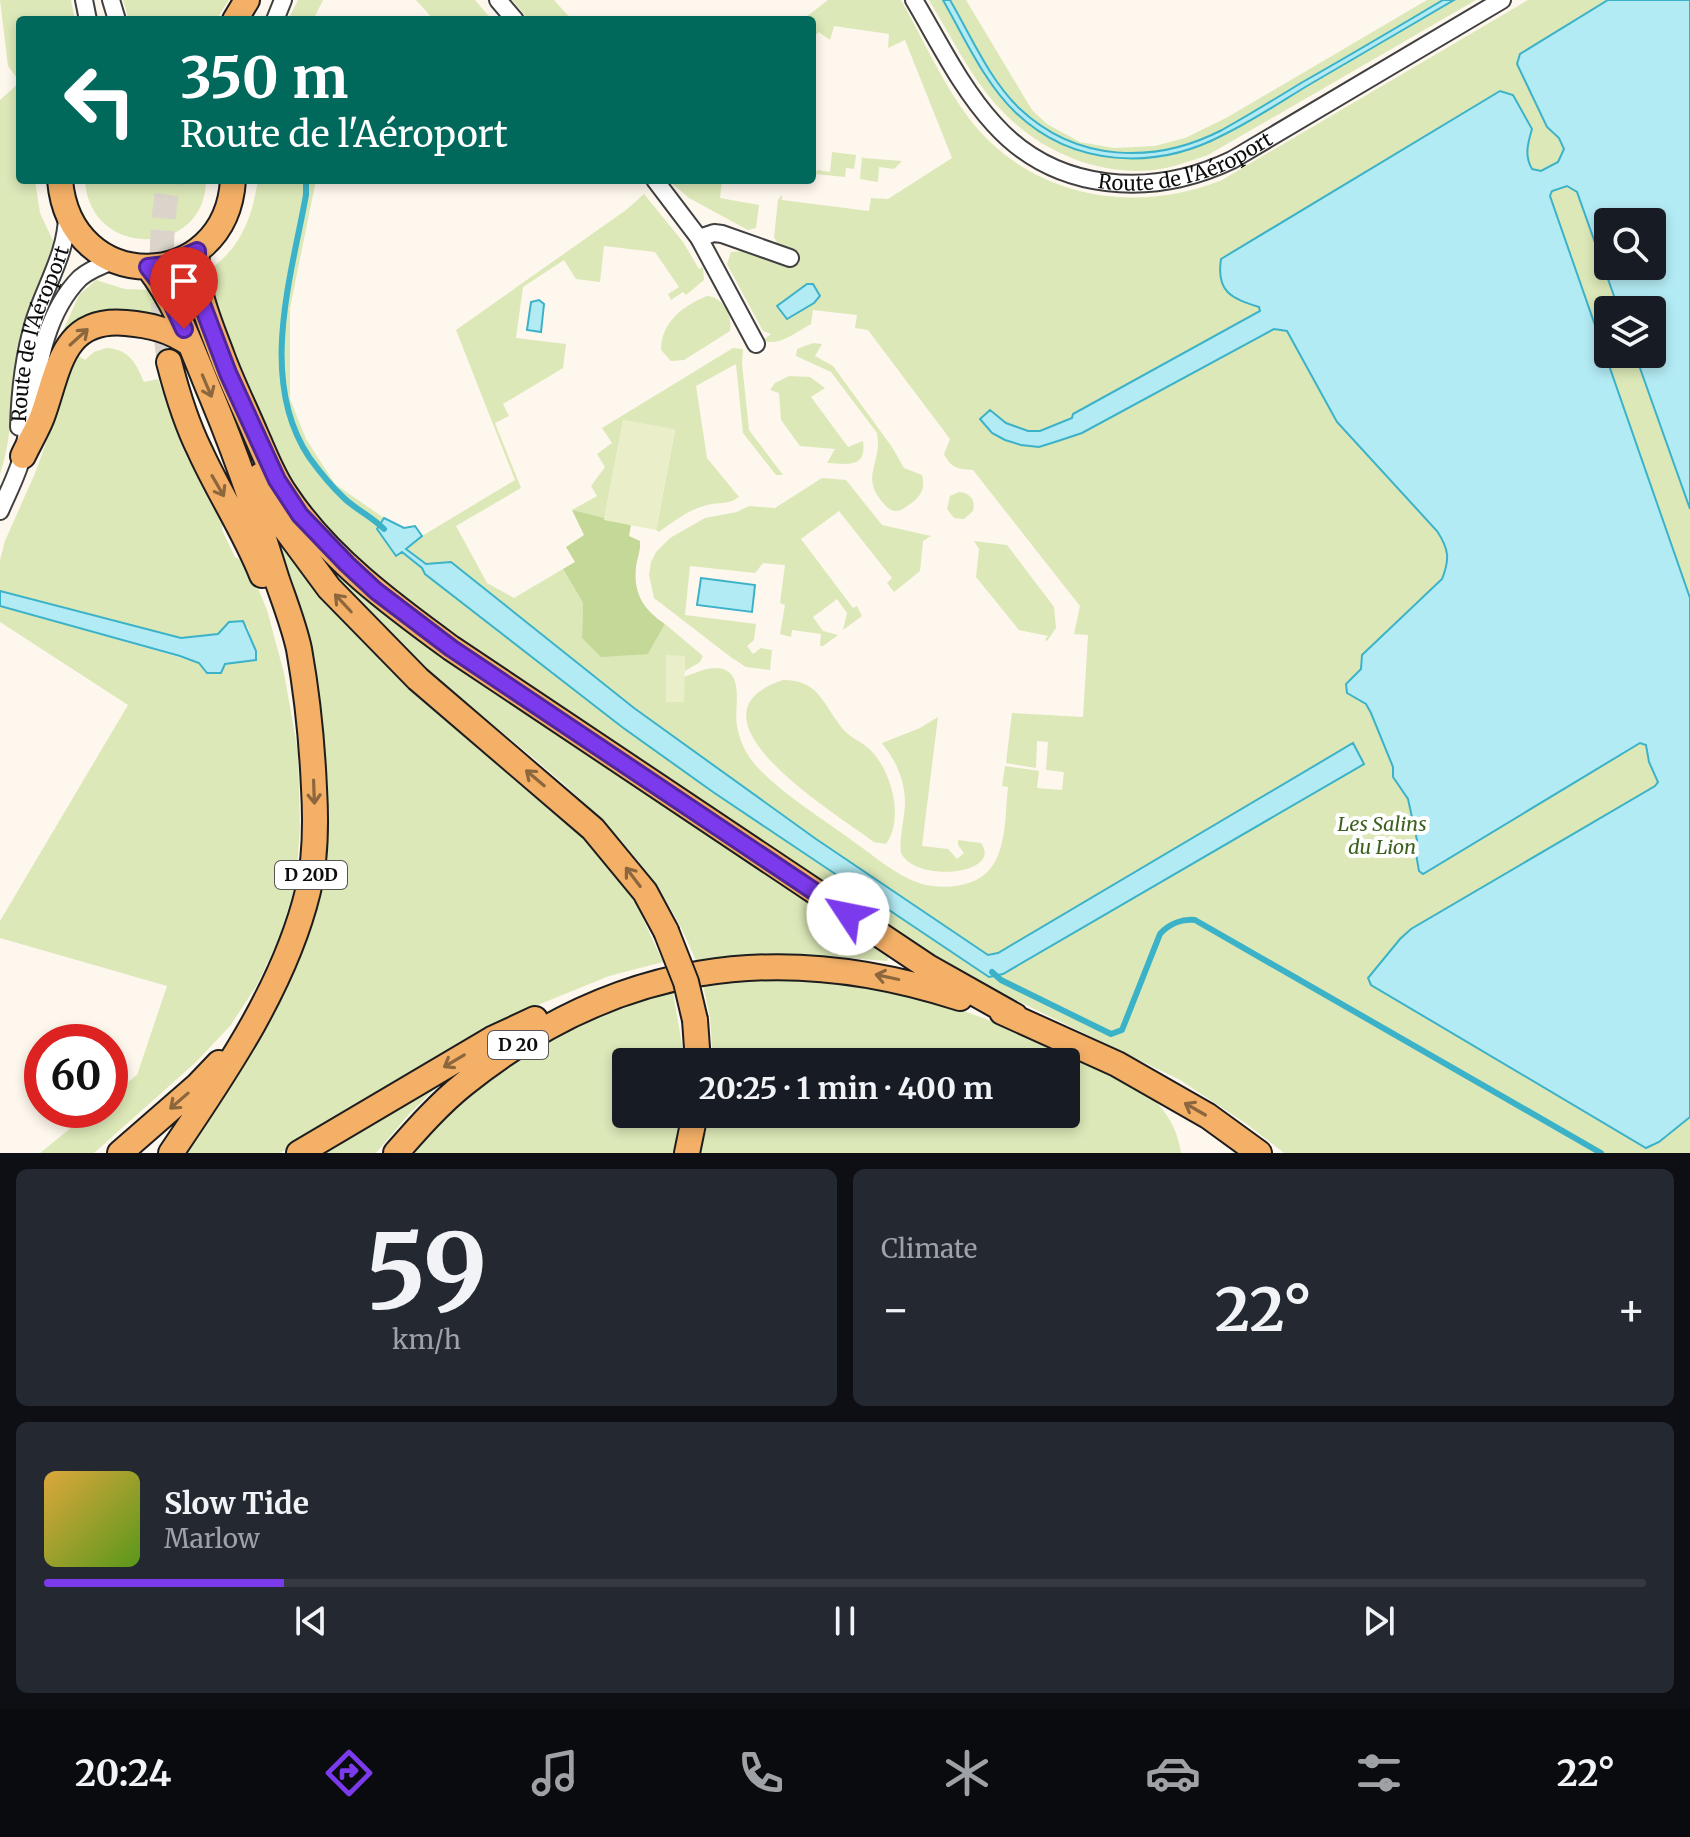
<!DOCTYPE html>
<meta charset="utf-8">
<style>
:root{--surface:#171b24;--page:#242831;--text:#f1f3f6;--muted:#9ea1a6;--line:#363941;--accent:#7c3aed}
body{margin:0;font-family:Merriweather,serif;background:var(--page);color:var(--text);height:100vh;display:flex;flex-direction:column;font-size:30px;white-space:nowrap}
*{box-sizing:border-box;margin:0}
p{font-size:26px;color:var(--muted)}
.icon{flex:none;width:44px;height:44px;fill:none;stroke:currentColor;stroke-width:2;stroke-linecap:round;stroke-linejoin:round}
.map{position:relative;height:1153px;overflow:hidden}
.panel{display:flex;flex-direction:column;gap:16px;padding:16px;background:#0d0f14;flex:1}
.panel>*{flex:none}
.hud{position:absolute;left:16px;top:16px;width:800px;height:168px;border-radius:8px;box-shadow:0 4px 12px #0003;background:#00695c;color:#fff;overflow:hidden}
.fabs{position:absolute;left:1594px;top:208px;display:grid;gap:16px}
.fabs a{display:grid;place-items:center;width:72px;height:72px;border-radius:8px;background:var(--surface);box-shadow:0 4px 12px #0003;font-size:40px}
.speed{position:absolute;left:24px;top:1024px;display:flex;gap:16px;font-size:40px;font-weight:700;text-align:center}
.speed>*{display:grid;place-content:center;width:104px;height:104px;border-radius:50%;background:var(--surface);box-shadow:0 4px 12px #0003;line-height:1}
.speed .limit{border:12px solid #d22;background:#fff;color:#111}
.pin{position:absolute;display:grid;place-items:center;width:68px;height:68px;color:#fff;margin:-82px -34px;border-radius:50% 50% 50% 0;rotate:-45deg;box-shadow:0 0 8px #0007}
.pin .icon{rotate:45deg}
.me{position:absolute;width:88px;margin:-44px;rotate:304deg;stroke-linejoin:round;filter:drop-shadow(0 0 6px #0008)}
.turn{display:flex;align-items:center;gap:28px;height:168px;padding:0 32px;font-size:36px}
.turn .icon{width:104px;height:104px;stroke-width:2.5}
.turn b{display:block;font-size:56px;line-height:68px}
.big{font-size:60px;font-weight:700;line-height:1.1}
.panel .card{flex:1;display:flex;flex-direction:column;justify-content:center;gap:12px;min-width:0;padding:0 28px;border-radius:12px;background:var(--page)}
.panel .dial{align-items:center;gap:0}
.dial b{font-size:104px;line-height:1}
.song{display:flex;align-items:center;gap:24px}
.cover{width:96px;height:96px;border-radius:12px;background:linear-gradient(135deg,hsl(40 70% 55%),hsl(90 70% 35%))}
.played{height:8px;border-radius:4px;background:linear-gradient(90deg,var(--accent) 15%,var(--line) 15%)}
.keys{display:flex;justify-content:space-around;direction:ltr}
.heat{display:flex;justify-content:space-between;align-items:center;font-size:44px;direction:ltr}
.panel .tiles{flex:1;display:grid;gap:16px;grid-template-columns:1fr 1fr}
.card:last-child{grid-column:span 2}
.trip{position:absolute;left:612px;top:1048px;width:468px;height:80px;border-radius:8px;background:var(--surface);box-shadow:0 4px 12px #0003;font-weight:700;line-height:80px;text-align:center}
.tab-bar{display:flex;height:128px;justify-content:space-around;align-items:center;background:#090b0e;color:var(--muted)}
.tab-bar .icon{width:56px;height:56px}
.tab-bar .current{color:var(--accent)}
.tab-bar b{font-size:36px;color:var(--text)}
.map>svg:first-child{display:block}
.green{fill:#dce8b8;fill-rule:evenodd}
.forest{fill:#c4d897}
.pitch{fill:#ebefc9}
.water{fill:#b3ebf4;stroke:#3cb2c9;stroke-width:2;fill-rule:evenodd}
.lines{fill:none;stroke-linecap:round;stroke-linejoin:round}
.stream{stroke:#3cb2c9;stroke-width:6}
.primary-tunnel{stroke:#dad4cb;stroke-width:24;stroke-dasharray:24 12;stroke-linecap:butt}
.minor-casing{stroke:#404040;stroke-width:20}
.primary-casing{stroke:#1e1e1e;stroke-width:28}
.minor{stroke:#fff;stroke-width:16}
.primary{stroke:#f4b067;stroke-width:24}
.primary-bridge-casing{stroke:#1e1e1e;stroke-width:28;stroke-linecap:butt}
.primary-bridge{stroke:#f4b067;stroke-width:24}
.oneway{stroke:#8c673e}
.route-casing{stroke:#51269a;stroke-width:20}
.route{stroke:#7c3aed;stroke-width:14}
.labels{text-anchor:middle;stroke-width:8;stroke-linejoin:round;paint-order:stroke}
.shield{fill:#fff;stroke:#565656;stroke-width:2}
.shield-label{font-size:18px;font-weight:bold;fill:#0d0d0d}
.street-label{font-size:20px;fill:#0d0d0d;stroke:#fff}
.park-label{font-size:20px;font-style:italic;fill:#3d621f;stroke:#fff}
</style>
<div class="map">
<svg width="1690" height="1153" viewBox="0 0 1690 1153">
<rect width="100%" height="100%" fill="#fef7ed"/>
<path class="green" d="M0,0H71L75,20H20V180H35L40,213L55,245C41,282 24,317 17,357C11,396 13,436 0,474V100L20,82L8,66Z
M123,0H229L216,20H129Z
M298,0H323L313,20H288Z
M416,0H475L492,20H434Z
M512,0H554L572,20H529Z
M828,0H901C923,39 942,82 968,117C1028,197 1134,216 1222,180L1528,0H1690V1153H1284L1248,1125L1180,1080L942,964L419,609L361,560L320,520L290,484L274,455L210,286L208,270C241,249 252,218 258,180H316L290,308V399L306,439L335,484L384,518L377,530L395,556L402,552L422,568L426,575L622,727L989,977L998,953L988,955L816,839L634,708L451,562L426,564L406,549L422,536L515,480L456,330L626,210L644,194L683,242L699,269L703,267L704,280L686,295L683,292L671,300L668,294L679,287L655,252L604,246L600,282L576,279L564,260L523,287L516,338L566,344L563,368L503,404L509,416L495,423L521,488L456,526L487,583L514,598L563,569L583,603L582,638L648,654L665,624L703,656L700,662L685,671L684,656V702V677C698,672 717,662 730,673C742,685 734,711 737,726C740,743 747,756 759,769C785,796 820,817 850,839C872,854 896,876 922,884C944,890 976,887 990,869C1007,849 1005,812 1008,787L1002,786L1005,766L1039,771L1037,788L1062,790L1064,772L1046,770L1048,742L1037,741L1036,768L1006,763L1012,713L1083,717L1088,635L1074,634L1080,606L973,470C958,469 951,468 944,454L950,439L868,330L855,328L857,315L813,310L811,324C798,331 777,348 763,340L771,334L763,331L727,264L731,252L744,251L789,268L795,249L777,243L774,237L778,200L782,195V200L869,211L871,198L888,199L952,158L905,40L888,48L889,34L834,26L830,40L819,32L812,38V20H802ZM1608,222H1652V266H1608ZM1608,310H1652V354H1608Z
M929,0H966L1032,110L1047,124L1080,142L1114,148L1155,146L1185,138L1226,118L1427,0H1476L1208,155C1193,160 1177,166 1161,169C1104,178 1044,154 1004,113C973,82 952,38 929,0Z
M832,152L856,155L854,169L846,168L845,177L816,174L817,170L830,172Z
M862,156L863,158L902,161L894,169L879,167L878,182L860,179Z
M85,180H206C206,258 89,260 85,180Z
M668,180H722L720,198L759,205L756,228L748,230L689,198Z
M96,280L125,289L151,290L169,319L117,312L58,342L79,295Z
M707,296C723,297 733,316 730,331L684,360L671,361L661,350C661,322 683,306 707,296Z
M813,343L822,344L815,356L833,366L892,447L904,468L922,475C927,494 915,501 901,510C893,512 891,511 885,505C858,477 883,464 877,433L831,372L796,356L797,349Z
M106,348C129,349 136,363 144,382L158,379L183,449L223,516L222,530L235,557L248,564L267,610L284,673L298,752L300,826L296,884L279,938L257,985L230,1026L196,1062L94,1153H40L93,1110H110V1096L137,1075L167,986L0,938V921L128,705L0,622V606L199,663L225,664L256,651L251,644L248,627L229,622L218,634L181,638L0,591V560L5,541L36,471L60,403L73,353L85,360L94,352Z
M733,348L743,349L742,364L749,430L783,475H776L743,433L736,364L696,386L707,458L739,497C728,505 719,502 707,505C688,510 674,521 659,532L656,530L675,430L623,421L604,520L572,510L597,496L591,486L605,467L597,454L612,443L602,428Z
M789,376L810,377L825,388L811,397L848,447L863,441C867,469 847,464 827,463L835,449L800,446L781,420L779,393L770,390L775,383Z
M230,422L278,535L326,604L396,675L578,831L615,872L637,906L663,962L609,976L518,1013L280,1153H181C226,1086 276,1021 305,945C329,882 334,790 321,724C315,690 301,657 291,625C271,557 251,489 230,422Z
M822,478L846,480L882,525L931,536L923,541L920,571L894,592L887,583L892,578L839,511L801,539L853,608L857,606L862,616L843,630L847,613L837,599L813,617L823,631L838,635L823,646H820L821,634L792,630L791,637L780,634L785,605L780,603L785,565L763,563L755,573L690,566L685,615L756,624L754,640L747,646L753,654L761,648L772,650L770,670L746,667L732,658L654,598L649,575L651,562L656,552L670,538L705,518L737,512L749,506L775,508Z
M959,492C970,493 976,500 973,511L964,519L954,518L947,509L950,496Z
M974,541L1007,545L1054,607L1056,628L1047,641L1045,640L1048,636L1019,630L976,577L979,549Z
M337,569L882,950L889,956L887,961L798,954L744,955L696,961C638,813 506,748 398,643C376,622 356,598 336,576Z
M783,680C819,680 823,704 842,728C849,737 858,740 867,747C891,767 905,818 886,844L874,842C838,815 674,716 783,680Z
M938,717L922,846L948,849L957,859L964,853L958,845V840L981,843C1003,874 920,883 902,855C897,848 906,812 905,800C904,777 895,760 882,743L920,728Z
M795,979C834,982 873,985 911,995C977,1012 1039,1040 1099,1070C1118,1080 1143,1089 1158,1104C1171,1118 1178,1134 1181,1153H701L709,1114H1066V1062H713L710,1017L703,985L746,980Z
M673,992L685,1062H626V1114H683L673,1153H410C478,1073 573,1020 673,992Z
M433,1082L437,1087L410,1113L376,1153H314Z"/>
<path class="forest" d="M572,510L631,525L629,536L640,541C641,550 637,558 636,567C633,594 644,610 665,624L648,654L601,657L582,638L583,603L563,569L575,562L566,547L584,535Z"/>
<path class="pitch" d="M623,420L675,429L656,530L604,520Z
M666,655L685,656L684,702H666Z"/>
<path class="water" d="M943,0H950C971,36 989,79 1019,108C1076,162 1154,165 1222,130C1249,115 1275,99 1301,83C1349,56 1396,28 1443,0H1454C1405,29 1356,57 1307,86C1279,103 1252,121 1223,135C1155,171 1072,167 1015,112C984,82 964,37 943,0Z
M1608,0H1690V509L1635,354H1652V310H1619L1577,192L1567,186L1552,191L1550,196L1690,598V1117L1659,1142L1646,1148L1371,985L1368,978L1400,939L1411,929L1655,786L1658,782L1649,762L1646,745L1640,743L1423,874L1419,871L1416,854L1417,840L1408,799L1393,777V767L1371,713L1366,704L1347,693L1346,684L1361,669L1362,655L1442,579C1450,559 1449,549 1437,531L1337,422L1287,331L1274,329L1082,433L1058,441L1039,447L1021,445L1005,440L992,433L980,419L990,410L1006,423L1028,431H1040L1072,418L1073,414L1260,311L1259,307C1231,298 1216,292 1221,259L1500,91L1513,95L1532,129C1528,143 1524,155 1532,169L1541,171L1558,162L1564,149L1559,138L1547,127L1517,64L1520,54ZM1652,222V266H1608V222Z
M807,284H813L820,296L814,303L787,319L777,306Z
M539,300L544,304L541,332L527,330L531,302Z
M384,518L404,528L415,526L422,536L406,549L426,564L451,562L634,708L816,839L988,955L998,953L1353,743L1364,764L1003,974L989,977L713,792L622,727L425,574L422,568L402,552L396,556L377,529Z
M701,578L755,585L752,612L697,605Z
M0,591L181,638L218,634L229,622L243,621L256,651V660L225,664L221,673H207L199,663L180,656L0,606Z"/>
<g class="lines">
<path class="stream" d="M306,180V195C291,278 258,380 309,457C319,471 332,487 345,499C357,510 372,517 384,529
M992,972L1001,980L1111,1034L1122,1030L1160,934C1169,924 1182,919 1195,920L1601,1153"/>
<path class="primary-tunnel" d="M169,362C160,301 158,241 169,180"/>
<defs>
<g id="minor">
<path d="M84,0L88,20"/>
<path d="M111,0L117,20"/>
<path d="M498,0L515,20"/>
<path id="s1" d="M914,0C939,42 961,88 994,124C1056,193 1152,198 1232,160L1502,0"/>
<path d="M275,20L283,0"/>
<path d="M655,180L699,238L756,344"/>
<path d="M699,238L714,233L722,234L790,258"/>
<path id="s2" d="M19,427C20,391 24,356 34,322C45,286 67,253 67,215"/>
<path d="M0,511C8,492 19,472 23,453C36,396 36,322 80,278C89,270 102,265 113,261"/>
</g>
<path id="primary" d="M235,20L247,0
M60,180C70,297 226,294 233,180
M197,251C194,289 209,321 222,356C232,383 245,409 256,435C265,455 273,477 286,495C327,557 392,605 451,648L928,967L1015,1016
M148,267C178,306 193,352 212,397C237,457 258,518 277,580C285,603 294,626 299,649C307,694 312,742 314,788C316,822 316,858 308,891C285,986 225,1073 171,1153
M169,362C177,393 186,423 200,451C219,493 245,532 262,575
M23,456C29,443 37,430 42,417C59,371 61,317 126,323C150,325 170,330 190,344
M261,475L281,523L329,588L418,679L593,829L645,892L666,931
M1002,1012L1117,1064L1208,1116L1259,1153
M695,1020L698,1062
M120,1153L198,1085L219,1063
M299,1153L492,1039L535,1019
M396,1153C417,1129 439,1104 464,1084C614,963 778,939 960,998
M687,1153L695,1114"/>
</defs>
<use href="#minor" class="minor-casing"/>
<use href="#primary" class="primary-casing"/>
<use href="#minor" class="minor"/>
<use href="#primary" class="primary"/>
<defs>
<path id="primary-bridge" d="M666,931L686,982L695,1020"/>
</defs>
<use href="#primary-bridge" class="primary-bridge-casing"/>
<use href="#primary-bridge" class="primary-bridge"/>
</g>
<defs><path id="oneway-shaft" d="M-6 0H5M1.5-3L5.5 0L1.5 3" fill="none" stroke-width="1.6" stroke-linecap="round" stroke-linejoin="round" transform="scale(2)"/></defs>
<g class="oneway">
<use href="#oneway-shaft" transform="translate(79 337) rotate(-42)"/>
<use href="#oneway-shaft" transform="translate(207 386) rotate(67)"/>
<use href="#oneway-shaft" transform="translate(218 486) rotate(60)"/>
<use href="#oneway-shaft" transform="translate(343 603) rotate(-133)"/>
<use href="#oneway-shaft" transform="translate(535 778) rotate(-140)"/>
<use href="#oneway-shaft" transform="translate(314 792) rotate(88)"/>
<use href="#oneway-shaft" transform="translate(633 877) rotate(-127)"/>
<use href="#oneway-shaft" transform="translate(887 977) rotate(-168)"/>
<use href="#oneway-shaft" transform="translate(454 1061) rotate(149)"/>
<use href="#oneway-shaft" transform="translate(179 1101) rotate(139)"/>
<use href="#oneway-shaft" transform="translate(1195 1109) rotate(-150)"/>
</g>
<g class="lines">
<defs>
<path id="route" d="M184,329L166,290L148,267L166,265L197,251V284L202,304L228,373L277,480L300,515L347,564L376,591L451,648L848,914"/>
</defs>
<use href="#route" class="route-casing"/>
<use href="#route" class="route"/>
</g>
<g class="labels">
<g class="shield">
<rect x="275" y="861" width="72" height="28" rx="6"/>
<rect x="488" y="1031" width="60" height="28" rx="6"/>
</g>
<g class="shield-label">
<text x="311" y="881">D 20D</text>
<text x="518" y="1051">D 20</text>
</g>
<g class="street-label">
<text dy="7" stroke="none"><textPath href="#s1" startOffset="360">Route de l'Aéroport</textPath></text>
<text dy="7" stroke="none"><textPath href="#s2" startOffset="96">Route de l'Aéroport</textPath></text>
</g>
<g class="park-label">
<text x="1382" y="831">Les Salins<tspan x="1382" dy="23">du Lion</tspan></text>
</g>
</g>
</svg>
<div class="fabs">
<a><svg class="icon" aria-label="search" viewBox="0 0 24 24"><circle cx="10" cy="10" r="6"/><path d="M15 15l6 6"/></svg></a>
<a><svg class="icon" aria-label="layers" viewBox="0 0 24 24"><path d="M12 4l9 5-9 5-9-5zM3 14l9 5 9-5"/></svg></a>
</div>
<div class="speed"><div class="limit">60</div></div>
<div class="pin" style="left:184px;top:329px;background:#d93025"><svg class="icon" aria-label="arrive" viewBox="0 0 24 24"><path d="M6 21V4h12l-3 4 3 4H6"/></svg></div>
<svg class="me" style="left:848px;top:914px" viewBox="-20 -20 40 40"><circle r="19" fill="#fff"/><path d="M0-13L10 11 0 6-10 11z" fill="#7c3aed"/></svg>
<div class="trip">20:25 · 1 min · 400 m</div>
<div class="hud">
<div class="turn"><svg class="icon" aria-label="left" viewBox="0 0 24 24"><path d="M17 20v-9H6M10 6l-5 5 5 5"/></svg><div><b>350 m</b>Route de l'Aéroport</div></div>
</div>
</div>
<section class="panel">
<div class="tiles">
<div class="card dial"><b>59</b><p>km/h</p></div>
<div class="card"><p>Climate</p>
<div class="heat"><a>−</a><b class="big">22°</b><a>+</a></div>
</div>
<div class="card">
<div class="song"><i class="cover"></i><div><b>Slow Tide</b><p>Marlow</p></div></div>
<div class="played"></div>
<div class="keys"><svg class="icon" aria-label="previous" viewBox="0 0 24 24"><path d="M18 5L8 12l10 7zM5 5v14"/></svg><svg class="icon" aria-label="pause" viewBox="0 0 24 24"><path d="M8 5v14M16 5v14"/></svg><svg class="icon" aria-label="next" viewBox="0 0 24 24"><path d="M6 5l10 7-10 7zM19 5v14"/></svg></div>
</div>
</div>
</section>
<nav class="tab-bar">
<b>20:24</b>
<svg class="icon current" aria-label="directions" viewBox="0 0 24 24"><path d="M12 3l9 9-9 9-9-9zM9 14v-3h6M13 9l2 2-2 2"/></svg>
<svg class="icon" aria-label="music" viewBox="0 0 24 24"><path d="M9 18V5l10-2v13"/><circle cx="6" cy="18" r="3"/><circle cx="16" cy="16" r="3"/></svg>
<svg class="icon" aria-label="phone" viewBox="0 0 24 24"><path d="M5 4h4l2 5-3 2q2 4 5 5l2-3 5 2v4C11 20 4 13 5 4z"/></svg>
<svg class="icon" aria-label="climate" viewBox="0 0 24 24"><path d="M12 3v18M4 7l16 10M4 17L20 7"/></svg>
<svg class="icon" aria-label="car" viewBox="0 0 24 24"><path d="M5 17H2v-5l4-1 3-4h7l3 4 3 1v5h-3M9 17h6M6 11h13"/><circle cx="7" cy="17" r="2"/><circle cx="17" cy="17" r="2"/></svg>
<svg class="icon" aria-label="filters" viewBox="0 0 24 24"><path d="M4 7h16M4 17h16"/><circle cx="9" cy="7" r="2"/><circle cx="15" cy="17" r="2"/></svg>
<b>22°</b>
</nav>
